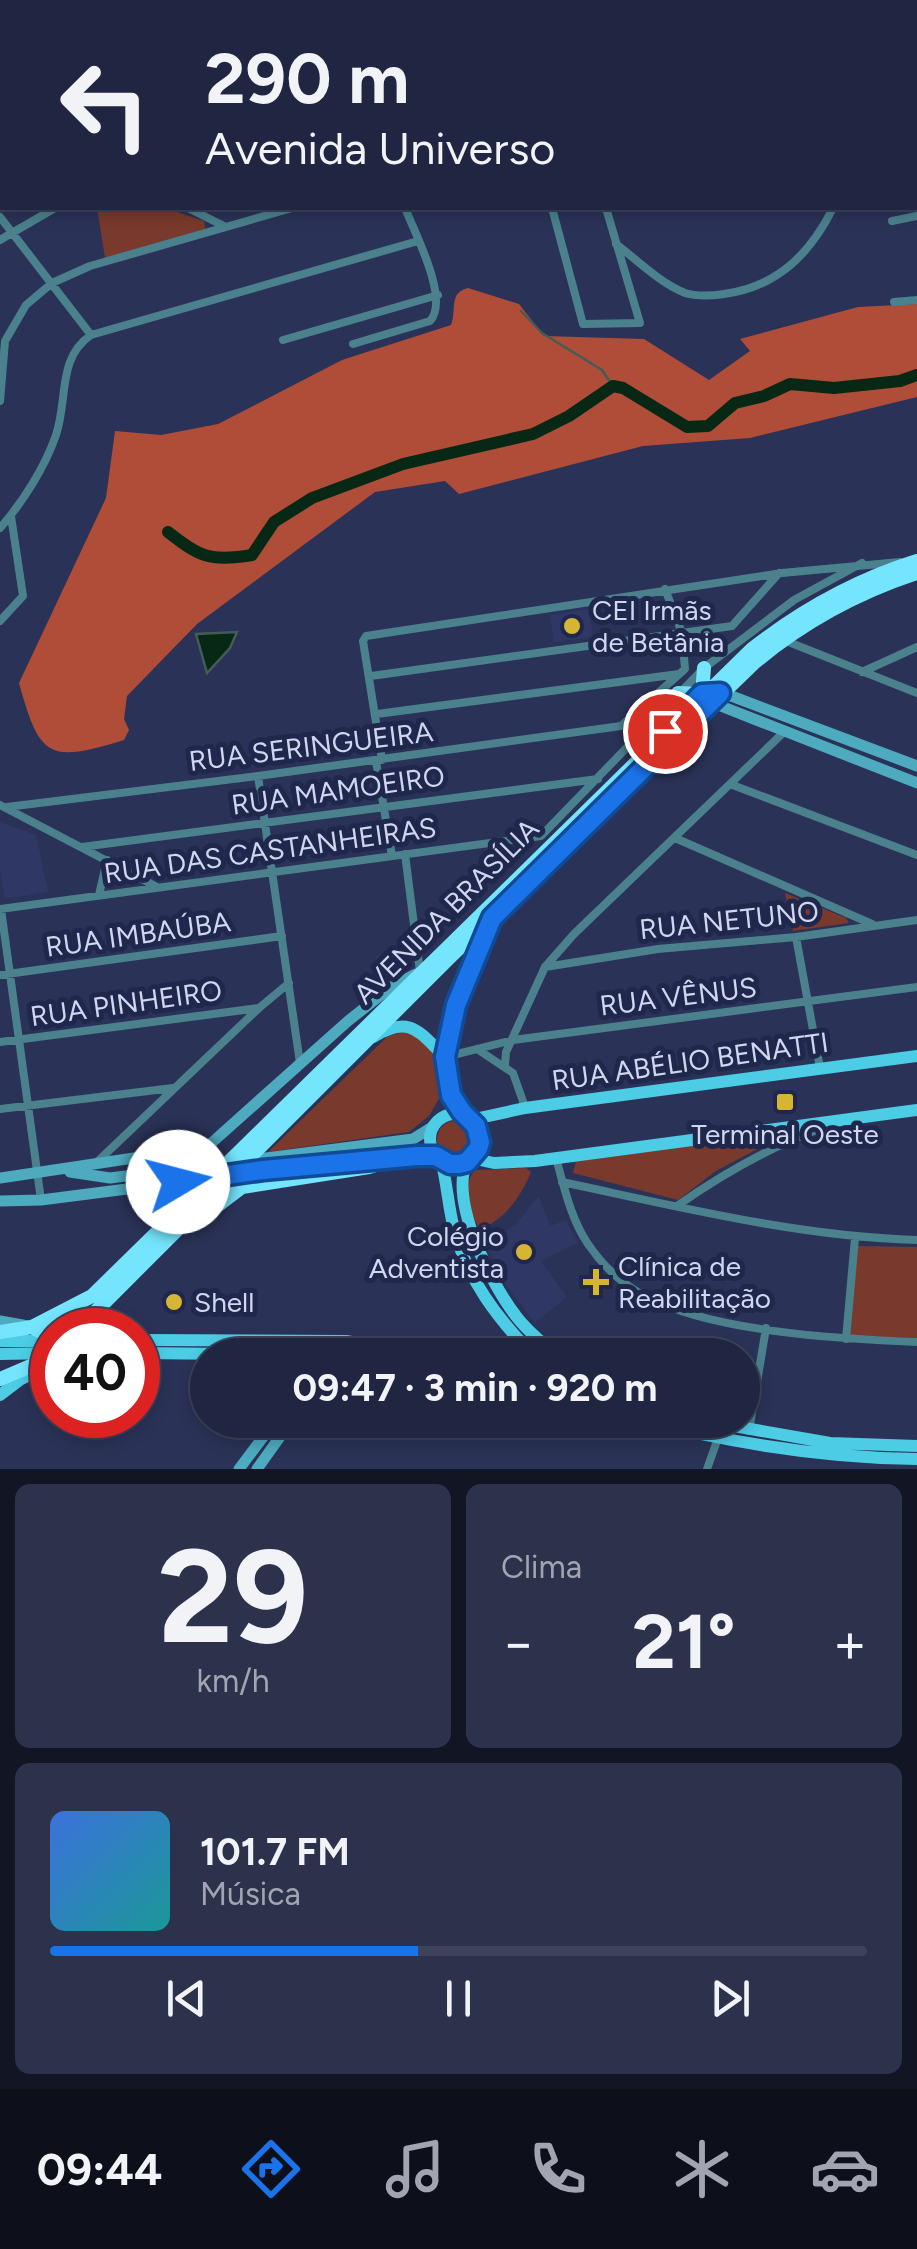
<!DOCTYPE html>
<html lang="pt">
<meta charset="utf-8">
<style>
:root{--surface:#202641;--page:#2d324c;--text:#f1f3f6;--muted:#a2a5b1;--line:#3d435a;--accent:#1a73e8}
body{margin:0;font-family:Figtree,sans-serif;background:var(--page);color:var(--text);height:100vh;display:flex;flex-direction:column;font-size:38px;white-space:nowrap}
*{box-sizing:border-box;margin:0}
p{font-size:32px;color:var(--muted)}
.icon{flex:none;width:55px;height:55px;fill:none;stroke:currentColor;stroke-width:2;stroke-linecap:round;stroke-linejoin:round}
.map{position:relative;height:1469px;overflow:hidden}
.sheet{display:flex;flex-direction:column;gap:15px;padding:15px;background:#121524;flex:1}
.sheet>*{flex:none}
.banner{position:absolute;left:0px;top:0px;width:918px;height:210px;box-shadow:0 5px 15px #0003,0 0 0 2px var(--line);background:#202641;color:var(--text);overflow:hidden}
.speed{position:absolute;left:30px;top:1308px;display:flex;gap:20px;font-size:50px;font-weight:700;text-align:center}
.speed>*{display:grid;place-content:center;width:130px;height:130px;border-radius:50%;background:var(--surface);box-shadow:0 5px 15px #0003,0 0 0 2px var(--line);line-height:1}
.speed .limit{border:15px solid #d22;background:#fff;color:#111}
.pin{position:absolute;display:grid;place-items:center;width:85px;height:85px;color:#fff;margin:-42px;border:5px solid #fff;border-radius:50%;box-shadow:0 2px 10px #0007}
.me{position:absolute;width:110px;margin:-55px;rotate:82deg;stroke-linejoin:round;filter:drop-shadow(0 0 8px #0008)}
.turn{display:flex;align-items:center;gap:35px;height:210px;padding:0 40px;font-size:45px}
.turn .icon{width:130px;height:130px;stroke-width:2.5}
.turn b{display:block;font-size:70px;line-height:85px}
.big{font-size:75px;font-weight:700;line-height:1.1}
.sheet .card{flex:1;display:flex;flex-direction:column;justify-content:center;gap:15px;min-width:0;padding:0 35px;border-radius:15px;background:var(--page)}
.sheet .dial{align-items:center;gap:0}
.dial b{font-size:130px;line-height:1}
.song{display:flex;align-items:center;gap:30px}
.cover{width:120px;height:120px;border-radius:15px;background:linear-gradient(135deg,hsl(220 70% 55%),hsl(180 70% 35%))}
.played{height:10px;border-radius:5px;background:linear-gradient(90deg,var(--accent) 45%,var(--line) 45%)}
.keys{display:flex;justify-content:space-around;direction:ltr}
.heat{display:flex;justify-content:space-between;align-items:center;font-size:55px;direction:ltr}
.sheet .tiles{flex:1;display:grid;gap:15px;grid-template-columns:1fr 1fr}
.card:last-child{grid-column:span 2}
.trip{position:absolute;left:190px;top:1338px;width:570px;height:100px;border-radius:50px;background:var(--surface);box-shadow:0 5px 15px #0003,0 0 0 2px var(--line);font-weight:700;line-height:100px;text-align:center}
.tabs{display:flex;height:160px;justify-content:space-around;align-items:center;background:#0d0f1a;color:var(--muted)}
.tabs .icon{width:70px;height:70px}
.tabs .current{color:var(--accent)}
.tabs b{font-size:45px;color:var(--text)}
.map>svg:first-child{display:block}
.built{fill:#2f3864}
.green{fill:#79392c}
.forest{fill:#b04d38}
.water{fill:#072814;stroke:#435c55;stroke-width:2.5}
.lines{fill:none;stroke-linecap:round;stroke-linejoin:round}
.stream{stroke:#435c55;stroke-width:2.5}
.river{stroke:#072814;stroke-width:12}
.street{stroke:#4a818d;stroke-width:8}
.secondary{stroke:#4eabbf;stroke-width:11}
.primary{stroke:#4dcce5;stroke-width:12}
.highway{stroke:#74e5fd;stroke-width:14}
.route-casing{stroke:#114b97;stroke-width:25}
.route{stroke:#1a73e8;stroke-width:18}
.poi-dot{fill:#d7b534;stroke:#20274c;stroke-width:4}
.labels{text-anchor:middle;stroke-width:10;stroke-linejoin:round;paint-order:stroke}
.poi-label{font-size:28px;fill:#cfd6ee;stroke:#20274c;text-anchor:start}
.street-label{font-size:28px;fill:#cfd6ee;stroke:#20274c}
</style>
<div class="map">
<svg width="917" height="1469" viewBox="0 0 917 1469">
<rect width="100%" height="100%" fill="#2a3257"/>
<path class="built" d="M589,609L593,637L554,642L550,615Z
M0,822L36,835L48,892L5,899L0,869Z
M539,1196L550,1226L566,1220L578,1243L541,1261L567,1297L535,1323L503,1281L486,1244L515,1225Z"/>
<path class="green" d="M97,208H165L204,221L205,229L105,258Z
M785,893L846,918L849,923L793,931Z
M406,1031L425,1041L439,1063L441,1095L429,1116L409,1132L268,1152L388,1036Z
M437 1139a18 18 0 1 1 36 0a18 18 0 1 1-36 0Z
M791,1131L716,1171L678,1200L573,1173L576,1161Z
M526,1168L531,1172C522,1195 503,1223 479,1228C470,1213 461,1181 476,1170Z
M856,1246L917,1247V1338L848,1337Z"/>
<path class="forest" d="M468,288L519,304L544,336L644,339L709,380L750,351L740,339L858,307L917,304V397L750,438L643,446L459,494L445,481L375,492L197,624L127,696L124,719L129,730L124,740C49,763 40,759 19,683L106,498L115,431L161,435L218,424L342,360L451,325C457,310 448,293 468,288Z"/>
<path class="water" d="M237,632L230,648L207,673L196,634Z"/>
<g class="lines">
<path class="stream" d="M521,311L542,333L602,370L613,386"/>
<path class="river" d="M168,532C200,557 210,562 252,555L274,522L312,498L403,464L533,434L569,416L613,386L623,388L687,427L708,426L735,403L764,396L790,384L834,388L900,381L917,375"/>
<path class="street" d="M180,0L181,2
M246,0L247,2
M321,0L322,2
M441,0V2
M548,0L549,2
M598,0V2
M685,0L686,2
M733,0V2
M822,0L823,2
M891,0V2
M17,2L19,0
M419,2L427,0
M0,21L2,18
M915,87H917
M915,150H917
M0,158L2,157
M188,208L224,226
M552,208L583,324L640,323L606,208
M0,217L91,335
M892,221L917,216
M0,240L55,208
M616,244C637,260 660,283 685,293C698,297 711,296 724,294C777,287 810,254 833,208
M894,302L917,300
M283,340L438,295
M353,344L430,321C450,300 415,233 405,208
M0,401L5,341L26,305L52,283L90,266L292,208
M0,528C23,502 45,467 56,435C68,400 57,358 91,335L418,241
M0,621L23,596L11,516
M786,641L917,693
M862,672L917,647
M371,676L732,626L779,573
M377,714L679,674
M625,725L655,717
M382,760L363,641L366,636L782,573L900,562
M376,761L392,856
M258,776L300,1063
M730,784L917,855
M0,805L157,887
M7,807L258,776L621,726L685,669L682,633L665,589
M675,838L872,924
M82,847L598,779
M405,854L420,972
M99,895L107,860
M0,909L541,836L704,668L794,600L862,563
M1,909L41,1200
M796,937L820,1068
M545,967L658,949L796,937L917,920
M0,975L282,936
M0,1042L259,1008
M477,1049L513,1073L525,1107
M445,1057L513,1040L917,987
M505,1065L506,1052L545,967L574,934L784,732
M0,1109L173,1088
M556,1158C564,1187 571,1219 588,1244C602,1265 623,1285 645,1296C712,1332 840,1339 917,1342
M96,1163L259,1008L289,983
M562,1182C680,1207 796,1236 917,1240
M677,1206C722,1174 770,1147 822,1128
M846,1339L855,1238
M749,1431L766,1328
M707,1469L718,1438"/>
<path class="secondary" d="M120,2L122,0
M0,133L2,130
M716,693L734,697L917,766
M708,701L917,783
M396,1158L436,1156
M70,1172L110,1178L413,1139L434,1126
M232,1175L377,1160
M0,1178L207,1147L348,1021L391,987L416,974
M0,1201L41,1200L213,1178
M0,1321L28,1326
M239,1469L276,1420
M257,1469L292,1420"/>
<path class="primary" d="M373,1037C411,1014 419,1032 445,1057
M430 1139a25 25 0 1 1 50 0a25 25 0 1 1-50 0Z
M466,1118C419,1060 467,976 492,919
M470,1120L525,1108L917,1056
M471,1158L494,1163L535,1161L917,1110
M441,1160C447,1182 448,1206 454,1229C468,1280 497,1318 533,1355
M467,1161C449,1201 491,1284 516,1316C527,1331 543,1343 556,1355
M138,1340L346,1341L429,1355
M0,1341H52
M138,1353L320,1355
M0,1354L52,1353
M0,1395L21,1379L52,1364
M640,1420C731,1443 823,1458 917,1459
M700,1420L830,1443L917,1446"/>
<path class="highway" d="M678,693L702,694
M702,694L704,668
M204,1216L242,1187L369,1167L400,1158
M32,1327L52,1338
M77,1330L451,956L754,663C803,622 856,593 917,573
M0,1332L32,1327L92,1296L752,649C802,610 856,580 917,561
M0,1379L40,1362"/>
</g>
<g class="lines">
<defs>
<path id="route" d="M178,1182L263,1170L417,1156H436L450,1164H459L467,1162L478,1149L480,1142L476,1126L462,1112L451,1095L445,1057L456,1005L492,918L720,693L702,694L665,731"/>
</defs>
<use href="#route" class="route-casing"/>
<use href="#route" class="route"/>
</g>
<g class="poi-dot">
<circle cx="572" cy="626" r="10"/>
<rect x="775" y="1092" width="20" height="20" rx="5"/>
<circle cx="524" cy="1252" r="10"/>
<path d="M591 1267h10v10h10v10h-10v10h-10v-10h-10v-10h10z"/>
<circle cx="174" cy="1302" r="10"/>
</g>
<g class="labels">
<g class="poi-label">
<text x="592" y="620">CEI Irmãs<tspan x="592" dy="32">de Betânia</tspan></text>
<text x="785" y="1144" text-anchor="middle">Terminal Oeste</text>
<text x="504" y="1246" text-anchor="end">Colégio<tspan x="504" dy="32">Adventista</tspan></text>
<text x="618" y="1276">Clínica de<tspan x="618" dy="32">Reabilitação</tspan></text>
<text x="194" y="1312">Shell</text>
</g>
<g class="street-label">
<text transform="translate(311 746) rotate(-7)" y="10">RUA SERINGUEIRA</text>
<text transform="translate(338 790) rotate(-8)" y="10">RUA MAMOEIRO</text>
<text transform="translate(270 850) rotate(-8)" y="10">RUA DAS CASTANHEIRAS</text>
<text transform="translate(446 911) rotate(-45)" y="10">AVENIDA BRASÍLIA</text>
<text transform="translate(729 920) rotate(-6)" y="10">RUA NETUNO</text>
<text transform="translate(138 934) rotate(-8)" y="10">RUA IMBAÚBA</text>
<text transform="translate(678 996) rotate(-7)" y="10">RUA VÊNUS</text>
<text transform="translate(126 1003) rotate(-8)" y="10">RUA PINHEIRO</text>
<text transform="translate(690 1061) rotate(-8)" y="10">RUA ABÉLIO BENATTI</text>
</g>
</g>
</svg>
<div class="speed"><div class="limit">40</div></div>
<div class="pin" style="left:665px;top:731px;background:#d93025"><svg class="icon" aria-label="arrive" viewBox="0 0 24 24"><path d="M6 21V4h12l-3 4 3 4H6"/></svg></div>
<svg class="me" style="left:178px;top:1182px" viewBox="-20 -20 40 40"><circle r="19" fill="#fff"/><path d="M0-13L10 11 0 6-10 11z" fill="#1a73e8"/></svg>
<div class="trip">09:47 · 3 min · 920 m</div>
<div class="banner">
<div class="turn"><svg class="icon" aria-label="left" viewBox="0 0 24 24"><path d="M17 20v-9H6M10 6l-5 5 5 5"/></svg><div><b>290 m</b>Avenida Universo</div></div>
</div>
</div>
<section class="sheet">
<div class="tiles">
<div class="card dial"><b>29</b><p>km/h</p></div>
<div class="card"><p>Clima</p>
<div class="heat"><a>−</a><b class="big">21°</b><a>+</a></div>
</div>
<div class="card">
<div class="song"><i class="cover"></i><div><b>101.7 FM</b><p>Música</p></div></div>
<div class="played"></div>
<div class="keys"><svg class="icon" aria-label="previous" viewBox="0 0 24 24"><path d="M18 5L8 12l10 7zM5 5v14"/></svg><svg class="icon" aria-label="pause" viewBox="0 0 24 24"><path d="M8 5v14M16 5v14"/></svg><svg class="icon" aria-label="next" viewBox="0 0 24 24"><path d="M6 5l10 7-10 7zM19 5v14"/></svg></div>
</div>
</div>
</section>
<nav class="tabs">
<b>09:44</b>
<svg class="icon current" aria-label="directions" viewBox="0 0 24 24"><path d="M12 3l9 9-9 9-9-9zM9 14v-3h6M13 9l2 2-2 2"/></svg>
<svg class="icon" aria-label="music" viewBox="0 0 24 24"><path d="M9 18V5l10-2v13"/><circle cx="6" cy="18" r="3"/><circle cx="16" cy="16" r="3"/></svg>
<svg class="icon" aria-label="phone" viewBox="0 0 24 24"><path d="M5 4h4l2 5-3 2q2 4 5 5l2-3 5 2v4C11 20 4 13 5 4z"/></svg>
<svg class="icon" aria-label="climate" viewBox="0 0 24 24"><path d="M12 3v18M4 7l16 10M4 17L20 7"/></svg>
<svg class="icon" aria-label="car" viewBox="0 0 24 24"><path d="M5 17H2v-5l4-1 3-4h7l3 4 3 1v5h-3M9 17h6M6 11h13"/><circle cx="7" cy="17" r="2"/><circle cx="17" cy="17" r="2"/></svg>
</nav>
